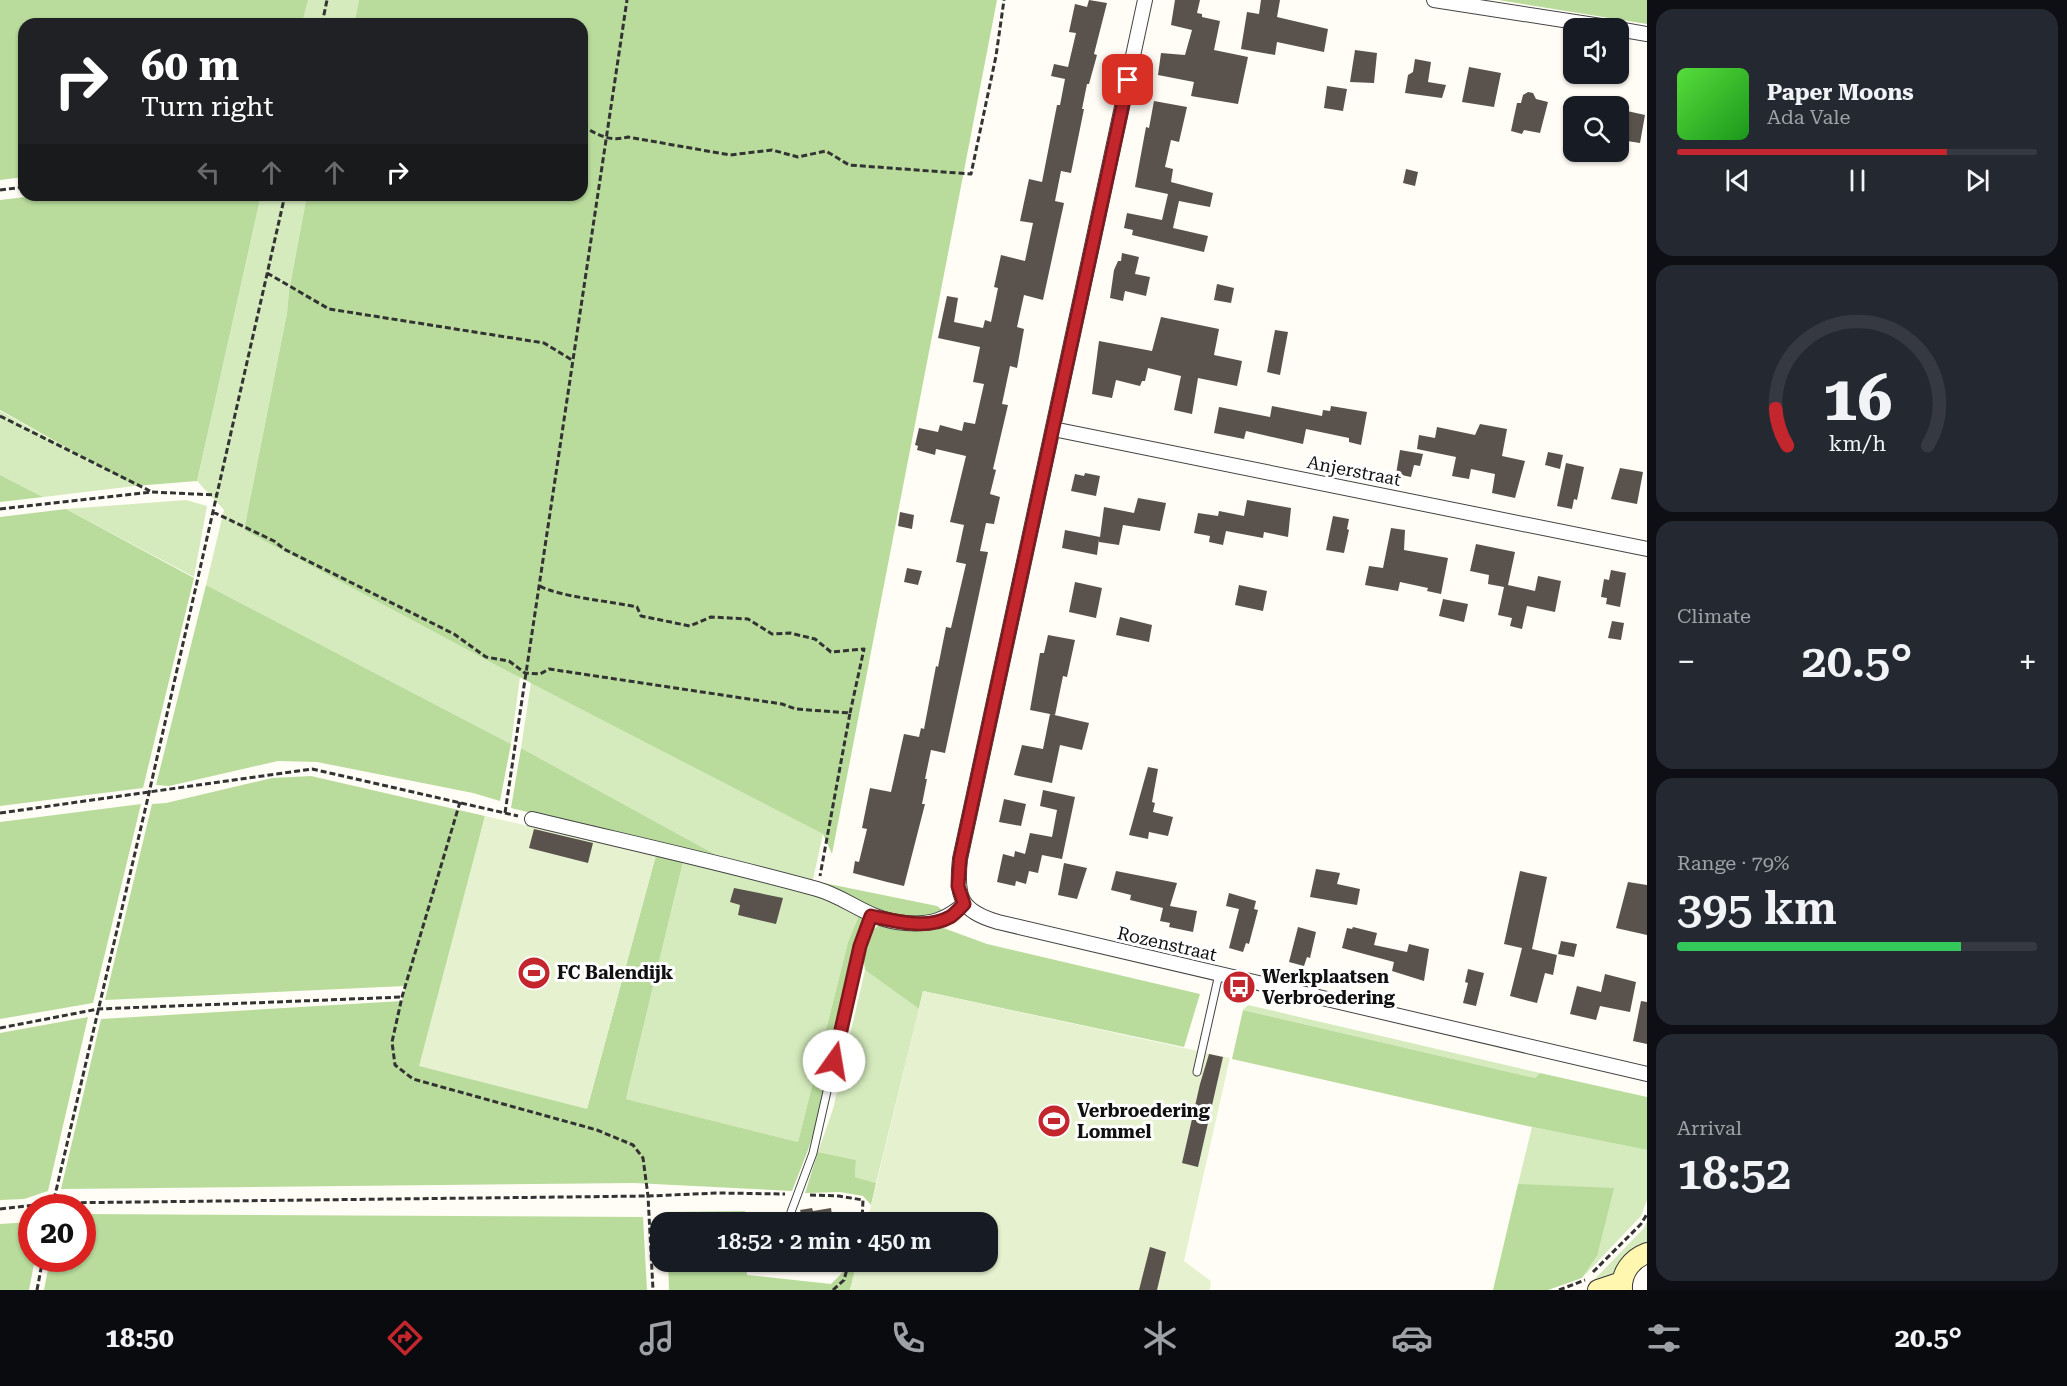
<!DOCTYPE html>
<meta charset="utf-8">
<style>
:root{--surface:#171b24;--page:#242831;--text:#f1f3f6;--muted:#9ea1a6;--line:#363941;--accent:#c4262e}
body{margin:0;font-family:"Roboto Serif",serif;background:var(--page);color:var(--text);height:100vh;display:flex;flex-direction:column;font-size:22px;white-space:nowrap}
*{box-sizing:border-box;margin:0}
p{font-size:20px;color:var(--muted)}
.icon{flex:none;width:33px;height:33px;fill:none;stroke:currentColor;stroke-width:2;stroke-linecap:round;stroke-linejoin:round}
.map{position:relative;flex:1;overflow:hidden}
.side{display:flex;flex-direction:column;gap:9px;padding:9px;background:#0d0f14;width:420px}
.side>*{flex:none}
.guide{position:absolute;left:18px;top:18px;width:570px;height:183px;border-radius:18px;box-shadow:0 2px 4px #0004;background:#202124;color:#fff;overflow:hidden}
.controls{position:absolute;left:1563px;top:18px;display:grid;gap:12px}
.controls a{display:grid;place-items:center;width:66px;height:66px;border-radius:12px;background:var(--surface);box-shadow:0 2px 4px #0004;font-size:30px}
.speed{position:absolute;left:18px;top:1194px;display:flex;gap:12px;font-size:30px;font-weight:700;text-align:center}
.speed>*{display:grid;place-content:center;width:78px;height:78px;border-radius:50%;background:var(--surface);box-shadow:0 2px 4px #0004;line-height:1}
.speed .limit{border:9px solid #d22;background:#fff;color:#111}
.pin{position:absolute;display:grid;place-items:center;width:51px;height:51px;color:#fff;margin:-26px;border-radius:12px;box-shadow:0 3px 9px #0006}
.me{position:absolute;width:66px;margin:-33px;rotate:13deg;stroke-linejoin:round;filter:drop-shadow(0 0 4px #0008)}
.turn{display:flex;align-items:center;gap:21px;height:126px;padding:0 24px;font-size:27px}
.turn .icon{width:78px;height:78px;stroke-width:2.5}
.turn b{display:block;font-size:42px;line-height:51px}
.lanes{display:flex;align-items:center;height:57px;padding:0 24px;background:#0003;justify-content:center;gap:30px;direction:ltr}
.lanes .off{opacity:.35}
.big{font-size:45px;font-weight:600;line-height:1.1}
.side .tile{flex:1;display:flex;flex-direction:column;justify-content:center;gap:9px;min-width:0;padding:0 21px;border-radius:18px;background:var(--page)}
.side .dial{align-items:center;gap:0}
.dial svg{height:156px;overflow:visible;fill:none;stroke:var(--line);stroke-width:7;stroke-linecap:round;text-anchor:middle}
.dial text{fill:var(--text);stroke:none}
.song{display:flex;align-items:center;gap:18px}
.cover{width:72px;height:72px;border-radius:9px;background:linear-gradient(135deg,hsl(110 70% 55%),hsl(120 70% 35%))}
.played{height:6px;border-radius:3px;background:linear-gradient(90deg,var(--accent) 75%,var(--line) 75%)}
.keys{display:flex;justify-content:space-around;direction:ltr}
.heat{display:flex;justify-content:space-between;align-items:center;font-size:33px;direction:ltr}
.charge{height:9px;border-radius:4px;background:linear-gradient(90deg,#34c759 79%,var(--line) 0)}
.trip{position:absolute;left:650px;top:1212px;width:348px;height:60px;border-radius:18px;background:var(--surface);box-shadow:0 2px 4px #0004;font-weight:600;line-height:60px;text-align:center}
.menu{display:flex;height:96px;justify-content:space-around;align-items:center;background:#090b0e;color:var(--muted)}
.menu .icon{width:42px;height:42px}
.menu .active{color:var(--accent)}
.menu b{font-size:27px;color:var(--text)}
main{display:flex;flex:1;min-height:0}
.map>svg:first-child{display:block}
.green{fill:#d5ebbd}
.forest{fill:#b9dc9c}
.pitch{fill:#e6f2cf}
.building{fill:#5a524d}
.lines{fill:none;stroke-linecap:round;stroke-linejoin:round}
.service-casing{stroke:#444;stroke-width:9}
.minor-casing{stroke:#444;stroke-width:16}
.secondary-casing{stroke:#333;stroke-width:22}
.path{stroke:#333;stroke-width:3;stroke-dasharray:6 3;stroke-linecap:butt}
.service{stroke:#fff;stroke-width:7}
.minor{stroke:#fff;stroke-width:14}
.secondary{stroke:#fff6b0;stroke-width:20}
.route-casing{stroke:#7f191e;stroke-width:15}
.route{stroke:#c4262e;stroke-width:10}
.labels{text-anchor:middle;stroke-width:6;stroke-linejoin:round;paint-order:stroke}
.street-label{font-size:18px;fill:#111;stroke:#fff}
.poi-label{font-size:18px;font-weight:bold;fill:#111;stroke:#fff;text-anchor:start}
</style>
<main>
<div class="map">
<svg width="1647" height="1290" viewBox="0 0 1647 1290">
<rect width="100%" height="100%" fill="#fffdf5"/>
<path class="green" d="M308,0H359L354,24H302Z
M261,195H307L289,291L287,313L244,530L520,677L511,744L206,585L224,510L197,481Z
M0,411L135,486L43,497L0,475Z
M186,500L207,506L194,577L66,509Z
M531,682L823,834L812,884L729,862L521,748Z
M683,862L818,894L860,913L848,942L798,1142L626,1099Z
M865,970L919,1009L876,1183L855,1177L856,1160L818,1152L833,1109Z
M1248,1005L1540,1073L1535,1078L1243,1010Z
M1532,1127L1647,1150V1200L1641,1216L1582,1278L1597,1256L1518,1184Z
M1647,1221V1245L1608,1280L1590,1284L1644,1228Z"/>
<path class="forest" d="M0,0H308L302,24H24V177L0,180Z
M359,0H997L832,854L823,834L498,666L244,530L287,313L289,291L307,195H582V24H354Z
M1498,0H1647V24Z
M42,195H261L197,481L135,486L0,410V200Z
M0,475L43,497L0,502Z
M66,509L194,578L143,788L0,806V517Z
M206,585L511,744L500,801L473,793L317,762L278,761L169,786L156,785Z
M521,748L729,862L511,808Z
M311,776L485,816L479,840L587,1109L656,855L683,862L626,1099L798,1142L848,942L860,913L868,919L855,944L853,979L834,1068L808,1150L792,1191L634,1183L61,1189L101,1019L402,1001L405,986L105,1000L152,804L166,803L272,778Z
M141,804L93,1003L0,1019V822Z
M824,883L937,906L942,910L936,918L906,920L870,909L825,889Z
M882,923L938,926L987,944L1200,994L1184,1047L923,991L919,1009L865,970C862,945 860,938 882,923Z
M1243,1010L1535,1078L1540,1073L1647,1097V1150L1532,1127L1232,1059Z
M88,1017L48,1191L24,1199L0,1200V1033Z
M818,1152L856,1160L855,1177L876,1183L871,1205L863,1196L840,1192L805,1193Z
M1518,1184L1614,1188L1597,1256L1582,1278L1548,1290H1493Z
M745,1211L746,1222H667L666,1212Z
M83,1214L643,1217L647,1290H44L50,1259L82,1258Z
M31,1222L32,1258L35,1259L29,1290H0V1224Z
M668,1262H746L747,1275L831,1284L853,1262H857L850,1290H669Z"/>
<path class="pitch" d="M485,816L656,855L587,1109L419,1066Z
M923,991L1230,1058L1184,1261L1211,1281L1210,1290H850L857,1262H987V1222H867Z"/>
<path class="building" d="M1089,0L1107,3L1094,54L1097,55L1089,84H1087L1082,109H1084L1071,173L1061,171L1055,201L1064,203L1043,300L1024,295L1017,327L1024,329L1017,368L1010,366L1002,404L1008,405L993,469L996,470L990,494L1000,497L994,524L986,523L980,551L988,552L945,753L931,750L925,779H927L922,804H925L904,886L887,882L853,873L855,861L859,862L867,829L862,828L870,788L891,792L904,734L919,737L921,728L924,729L936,666L938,667L946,627L951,628L966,564L956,562L964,525L950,522L966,456L936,449L935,455L917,450L918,446L915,445L919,428L938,432L940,425L962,431L964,422L975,424L984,384L973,382L980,347L938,338L947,296L958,298L954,322L983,328L985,320L991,322L998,288L994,287L1001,255L1025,261L1033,223L1020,221L1029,179L1042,182L1057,105H1060L1065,79L1051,76L1054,64L1068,67L1076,33L1069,32L1075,4L1087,7Z
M1175,0H1200L1197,13L1202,14V17L1220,21L1214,50L1248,57L1238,104L1191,96L1194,82L1158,75L1161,53L1185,55L1192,30L1171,25Z
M1261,0H1280L1277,17L1328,29L1324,52L1277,42L1275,55L1241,49L1247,12L1259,14Z
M1355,50L1377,53L1374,83L1350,82Z
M1415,59L1431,62L1428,82L1446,85L1442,98L1405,93L1408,75L1413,72Z
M1469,67L1501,73L1494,107L1462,102Z
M1327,86L1347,89L1343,111L1324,108Z
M1528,92L1533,93L1536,99L1548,102L1540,133L1524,130L1522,134L1511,131L1517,103H1521L1523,95Z
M1154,101L1187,107L1179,142L1171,140L1165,167L1173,169L1171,182L1213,193L1210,207L1179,201L1173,228L1208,236L1204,252L1132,235L1133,230L1124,228L1127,213L1162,220L1168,194L1135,187L1146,127L1149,128Z
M1627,111L1645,115L1640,143L1621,140Z
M1406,169L1418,172L1415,186L1403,183Z
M1122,253L1139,257L1135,274L1150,277L1146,296L1125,291L1123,301L1110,298L1114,270L1118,261H1121Z
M1217,284L1234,288L1231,303L1214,300Z
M1161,317L1219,329L1214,355L1242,361L1237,386L1198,378L1192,414L1174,410L1181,376L1148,368L1145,381H1142L1140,386L1116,380L1112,398L1092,394L1099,341L1152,351Z
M1275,330L1288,332L1280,375L1267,372Z
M1272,406L1322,416L1323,410L1330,411L1331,406L1367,412L1361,445L1349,442V438L1306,429L1303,444L1246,431L1244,439L1214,433L1219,407L1270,417Z
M1480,424L1507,429L1502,456L1525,461L1515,498L1492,493L1495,474L1471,469L1469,479L1452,476L1456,457L1417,449L1419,435L1435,438L1437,427L1475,435Z
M1400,450L1423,454L1420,466L1414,465L1411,477L1396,474Z
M1548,452L1563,455L1560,469L1545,465Z
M1566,463L1584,467L1577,500L1574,499L1572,509L1557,506Z
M1620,468L1643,472L1637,504L1611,499Z
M1085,473L1100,476L1096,496L1071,491L1075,474L1084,476Z
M1138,498L1166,503L1160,531L1123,525L1119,545L1099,542V539L1097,555L1062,548L1065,530L1100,537L1104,507L1134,513Z
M1247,500L1291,508L1288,537L1264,532L1263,538L1226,531L1223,545L1209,542L1210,536L1194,533L1198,513L1218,516L1219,511L1244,516Z
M900,512L914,515L912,529L898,526Z
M1333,516L1349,519L1347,529L1349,530L1344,553L1326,550Z
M1391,528L1405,530L1404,550L1448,558L1441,594L1427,591L1428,588L1400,582L1398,591L1365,585L1369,566L1383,568Z
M1476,544L1515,552L1508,585L1535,591L1538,576L1561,581L1555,612L1527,606L1522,629L1510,626L1512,618L1498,615L1504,587L1488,584L1489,575L1470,571Z
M907,568L922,571L918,585L904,582Z
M1611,570L1626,573L1620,607L1606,604L1607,598L1601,597L1604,579L1609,580Z
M1075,582L1102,588L1096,618L1069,612Z
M1239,585L1267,591L1263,611L1235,605Z
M1443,599L1468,604L1464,622L1439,616Z
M1120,617L1152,625L1149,642L1116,635Z
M1612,621L1624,623L1621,640L1608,638Z
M1048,635L1075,640L1067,677L1063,676L1055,715L1030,710L1040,653H1044Z
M1050,714L1089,723L1082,750L1060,745L1052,783L1014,775L1022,745L1043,749Z
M1148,767L1158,769L1152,802L1155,803L1153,812L1173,817L1168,836L1149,832L1148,839L1129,835Z
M1043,790L1075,797L1062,859L1042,855L1038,873L1029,871L1026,884L1016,881L1015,886L997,882L1003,854L1014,857L1015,851L1025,854L1030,833L1052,837L1057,810L1040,806Z
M1004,799L1026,804L1021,826L999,822Z
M534,829L593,843L588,863L529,848Z
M1064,863L1087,868L1077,899L1058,895Z
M1316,869L1340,873L1337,884L1360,889L1357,905L1310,897Z
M1116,871L1177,883L1170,906L1197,911L1193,932L1169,927L1170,923L1160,921L1163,908L1130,900L1131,895L1111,890Z
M1520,871L1547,877L1532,949L1557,955L1553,975L1545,973L1537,1003L1510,996L1522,948L1504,944Z
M1628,882L1647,885V935L1616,928Z
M734,888L783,898L776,924L738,915L740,905L730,902Z
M1229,893L1256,901L1254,909L1258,910L1249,944L1246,943L1243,952L1229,948L1239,909L1226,906Z
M1298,927L1316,932L1310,958L1307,957L1304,966L1289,962Z
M1353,927L1377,933L1374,945L1407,952L1409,944L1429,949L1424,981L1392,971L1394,962L1342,948L1347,928L1352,929Z
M1561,941L1577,944L1574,957L1558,954Z
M1468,969L1484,973L1476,1006L1463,1003L1468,983L1465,982Z
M1605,974L1636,982L1630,1012L1600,1006L1596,1020L1570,1014L1577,986L1601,992Z
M1641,1001L1647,1002V1044L1633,1041Z
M1209,1054L1223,1057L1198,1167L1182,1163L1200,1084Z
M812,1208L813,1211L831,1208L833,1222H788L787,1216L792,1217L801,1213L800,1210Z
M1150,1247L1166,1252L1157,1290H1139Z"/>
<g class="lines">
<defs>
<path id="service" d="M1197,1072L1219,974
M791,1212L813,1153L860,946L871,916"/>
<path id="minor" d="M1145,0L960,859C956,897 960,911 998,922L1647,1074
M1434,0L1614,28
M1618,29L1647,34
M1053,429L1647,549
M532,819C627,842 723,863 817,889C849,898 869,921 906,923C930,925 946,920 964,904"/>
<path id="secondary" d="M1598,1290L1622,1282
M1622,1290C1621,1273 1631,1259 1647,1253"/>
</defs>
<use href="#service" class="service-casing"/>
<use href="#minor" class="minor-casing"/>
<use href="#secondary" class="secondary-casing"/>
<path class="path" d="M322,24L327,0
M582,126C599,135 609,142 628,137L730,155L772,150L798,157L826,151L849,165L971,174L996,56L1004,0
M0,190L24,187
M267,273L329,309L544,343L572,360
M0,416L150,491
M0,509L152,492L216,495
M213,512L274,541L284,549L454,634L486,657L509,661L525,673L540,674L549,669L782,704L796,709L850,713L820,876
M540,586C556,596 614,602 637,607L641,616L690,626L711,617L748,619L772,634L790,633L815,639L831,652L864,649L850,713
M460,802L402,997L392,1042L395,1065L413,1079L597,1130L633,1145L643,1158L648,1196L653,1290
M0,813L312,769L518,816
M505,813L627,0
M0,1028L98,1009L402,997
M810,1195L839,1196L863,1200L862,1222
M52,1208L149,793L285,195
M0,1209L53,1203L648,1196L719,1193L785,1194
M1593,1272L1641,1224L1647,1214
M37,1290L43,1258
M833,1290L844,1280L849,1262
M1559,1290L1585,1280"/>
<use href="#service" class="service"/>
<use href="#minor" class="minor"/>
<use href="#secondary" class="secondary"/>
</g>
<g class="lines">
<defs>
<path id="route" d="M834,1061L860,946L871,916C895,921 927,930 950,917C955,914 960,908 964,904L958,886L960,859L1128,80"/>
</defs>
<use href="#route" class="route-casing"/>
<use href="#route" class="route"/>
</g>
<defs>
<symbol id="stadium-disc" viewBox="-11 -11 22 22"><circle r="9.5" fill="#c4262e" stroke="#fff"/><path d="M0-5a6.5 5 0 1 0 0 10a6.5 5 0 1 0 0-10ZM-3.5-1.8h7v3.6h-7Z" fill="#fff"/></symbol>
<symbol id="bus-disc" viewBox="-11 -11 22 22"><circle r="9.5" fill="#c4262e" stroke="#fff"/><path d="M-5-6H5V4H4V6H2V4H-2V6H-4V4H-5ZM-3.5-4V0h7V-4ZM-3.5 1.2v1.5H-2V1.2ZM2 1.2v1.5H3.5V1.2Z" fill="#fff"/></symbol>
</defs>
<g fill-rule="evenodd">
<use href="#stadium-disc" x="515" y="954" width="38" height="38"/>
<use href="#bus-disc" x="1220" y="968" width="38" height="38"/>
<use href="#stadium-disc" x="1035" y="1102" width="38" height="38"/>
</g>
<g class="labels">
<g class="street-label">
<text transform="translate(1354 471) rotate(11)" y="6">Anjerstraat</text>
<text transform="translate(1167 944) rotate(13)" y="6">Rozenstraat</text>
</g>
<g class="poi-label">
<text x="557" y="979">FC Balendijk</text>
<text x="1262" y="983">Werkplaatsen<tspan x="1262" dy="21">Verbroedering</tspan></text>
<text x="1077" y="1117">Verbroedering<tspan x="1077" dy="21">Lommel</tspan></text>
</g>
</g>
</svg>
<div class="controls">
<a><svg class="icon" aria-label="sound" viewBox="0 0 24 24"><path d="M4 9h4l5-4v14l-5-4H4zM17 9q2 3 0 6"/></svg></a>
<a><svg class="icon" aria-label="search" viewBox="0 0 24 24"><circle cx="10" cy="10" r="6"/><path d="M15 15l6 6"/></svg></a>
</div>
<div class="speed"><div class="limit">20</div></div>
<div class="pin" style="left:1128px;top:80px;background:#d93025"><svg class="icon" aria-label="arrive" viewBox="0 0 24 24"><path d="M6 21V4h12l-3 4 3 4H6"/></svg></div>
<svg class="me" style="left:834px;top:1061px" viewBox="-20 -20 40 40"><circle r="19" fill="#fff"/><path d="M0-13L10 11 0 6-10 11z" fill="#c4262e"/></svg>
<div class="trip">18:52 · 2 min · 450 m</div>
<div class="guide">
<div class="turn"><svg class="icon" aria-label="right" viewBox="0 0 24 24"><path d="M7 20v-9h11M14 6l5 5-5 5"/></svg><div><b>60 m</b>Turn right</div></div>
<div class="lanes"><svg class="icon off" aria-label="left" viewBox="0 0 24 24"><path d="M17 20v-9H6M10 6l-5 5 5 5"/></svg><svg class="icon off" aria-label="ahead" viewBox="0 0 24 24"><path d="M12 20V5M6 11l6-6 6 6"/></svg><svg class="icon off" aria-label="ahead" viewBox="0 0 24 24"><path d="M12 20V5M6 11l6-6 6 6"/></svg><svg class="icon" aria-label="right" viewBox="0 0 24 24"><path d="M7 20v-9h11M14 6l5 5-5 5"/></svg></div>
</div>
</div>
<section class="side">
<div class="tile">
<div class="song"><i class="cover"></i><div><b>Paper Moons</b><p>Ada Vale</p></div></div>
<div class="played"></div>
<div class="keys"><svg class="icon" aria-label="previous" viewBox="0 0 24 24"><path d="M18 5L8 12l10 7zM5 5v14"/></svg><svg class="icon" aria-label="pause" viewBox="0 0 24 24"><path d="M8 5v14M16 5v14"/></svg><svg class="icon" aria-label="next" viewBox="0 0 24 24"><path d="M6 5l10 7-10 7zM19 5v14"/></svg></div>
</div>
<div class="tile dial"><svg viewBox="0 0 100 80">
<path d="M14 69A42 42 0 1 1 86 69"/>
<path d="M14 69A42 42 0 0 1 8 50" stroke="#c4262e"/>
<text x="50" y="56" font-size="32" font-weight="700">16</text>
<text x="50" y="72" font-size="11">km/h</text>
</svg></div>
<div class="tile"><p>Climate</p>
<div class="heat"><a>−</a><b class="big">20.5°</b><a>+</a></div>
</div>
<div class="tile"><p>Range · 79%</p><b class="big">395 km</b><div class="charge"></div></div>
<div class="tile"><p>Arrival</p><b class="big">18:52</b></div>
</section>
</main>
<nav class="menu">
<b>18:50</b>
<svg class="icon active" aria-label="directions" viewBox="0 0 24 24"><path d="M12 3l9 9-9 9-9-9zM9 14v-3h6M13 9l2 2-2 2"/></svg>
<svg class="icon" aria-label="music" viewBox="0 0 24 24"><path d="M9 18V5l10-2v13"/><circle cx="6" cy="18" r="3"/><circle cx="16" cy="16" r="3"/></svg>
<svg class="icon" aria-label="phone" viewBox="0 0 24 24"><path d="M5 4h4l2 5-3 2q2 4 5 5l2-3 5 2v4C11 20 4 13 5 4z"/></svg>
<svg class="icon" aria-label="climate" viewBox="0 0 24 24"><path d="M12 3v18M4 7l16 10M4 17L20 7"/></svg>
<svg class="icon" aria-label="car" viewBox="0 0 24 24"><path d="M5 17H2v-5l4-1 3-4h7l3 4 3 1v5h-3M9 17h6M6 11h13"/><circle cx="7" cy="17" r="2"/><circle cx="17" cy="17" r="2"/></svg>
<svg class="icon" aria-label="filters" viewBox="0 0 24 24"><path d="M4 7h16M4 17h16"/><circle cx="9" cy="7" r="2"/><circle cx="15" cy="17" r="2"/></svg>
<b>20.5°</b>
</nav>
